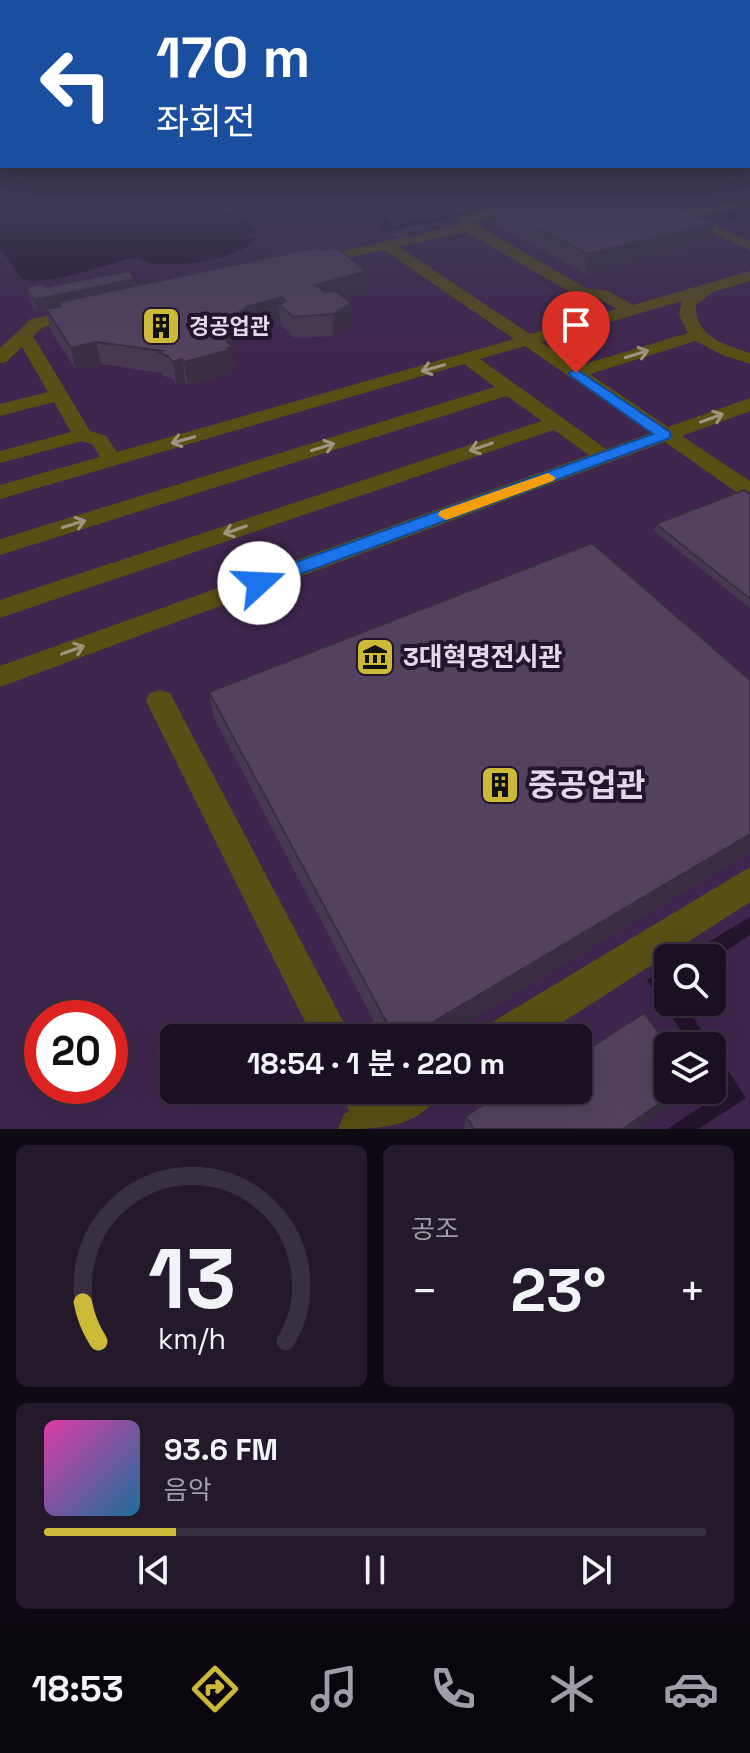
<!DOCTYPE html>
<html lang="ko">
<meta charset="utf-8">
<style>
:root{--surface:#1a1022;--page:#23192a;--text:#f1f3f6;--muted:#9f9da5;--line:#383040;--accent:#cdb938}
body{margin:0;font-family:"Space Grotesk","Noto Sans KR",sans-serif;background:var(--page);color:var(--text);height:100vh;display:flex;flex-direction:column;font-size:30px;white-space:nowrap}
*{box-sizing:border-box;margin:0}
p{font-size:26px;color:var(--muted)}
.icon{flex:none;width:44px;height:44px;fill:none;stroke:currentColor;stroke-width:2;stroke-linecap:round;stroke-linejoin:round}
.map{position:relative;height:1129px;overflow:hidden}
.details{display:flex;flex-direction:column;gap:16px;padding:16px;background:#0e0913;flex:1}
.details>*{flex:none}
.hud{position:absolute;left:0px;top:0px;width:750px;height:168px;box-shadow:0 8px 32px #0002,0 0 0 2px var(--line);background:#1a4fa0;color:#fff;overflow:hidden}
.tools{position:absolute;left:654px;top:944px;display:grid;gap:16px}
.tools a{display:grid;place-items:center;width:72px;height:72px;border-radius:12px;background:var(--surface);box-shadow:0 8px 32px #0002,0 0 0 2px var(--line);font-size:40px}
.speed{position:absolute;left:24px;top:1000px;display:flex;gap:16px;font-size:40px;font-weight:700;text-align:center}
.speed>*{display:grid;place-content:center;width:104px;height:104px;border-radius:50%;background:var(--surface);box-shadow:0 8px 32px #0002,0 0 0 2px var(--line);line-height:1}
.speed .limit{border:12px solid #d22;background:#fff;color:#111}
.pin{position:absolute;display:grid;place-items:center;width:68px;height:68px;color:#fff;margin:-82px -34px;border-radius:50% 50% 50% 0;rotate:-45deg;box-shadow:0 0 8px #0007}
.pin .icon{rotate:45deg}
.me{position:absolute;width:88px;margin:-44px;rotate:70deg;stroke-linejoin:round;filter:drop-shadow(0 0 6px #0008)}
.turn{display:flex;align-items:center;gap:28px;height:168px;padding:0 24px;font-size:36px}
.turn .icon{width:104px;height:104px;stroke-width:2.5}
.turn b{display:block;font-size:56px;line-height:68px}
.big{font-size:60px;font-weight:600;line-height:1.1}
.details .card{flex:1;display:flex;flex-direction:column;justify-content:center;gap:12px;min-width:0;padding:0 28px;border-radius:12px;background:var(--page)}
.details .dial{align-items:center;gap:0}
.dial svg{height:208px;overflow:visible;fill:none;stroke:var(--line);stroke-width:7;stroke-linecap:round;text-anchor:middle}
.dial text{fill:var(--text);stroke:none}
.song{display:flex;align-items:center;gap:24px}
.cover{width:96px;height:96px;border-radius:12px;background:linear-gradient(135deg,hsl(320 70% 55%),hsl(200 70% 35%))}
.played{height:8px;border-radius:4px;background:linear-gradient(90deg,var(--accent) 20%,var(--line) 20%)}
.keys{display:flex;justify-content:space-around;direction:ltr}
.heat{display:flex;justify-content:space-between;align-items:center;font-size:44px;direction:ltr}
.details .tiles{flex:1;display:grid;gap:16px;grid-template-columns:1fr 1fr}
.card:last-child{grid-column:span 2}
.trip{position:absolute;left:160px;top:1024px;width:432px;height:80px;border-radius:12px;background:var(--surface);box-shadow:0 8px 32px #0002,0 0 0 2px var(--line);font-weight:600;line-height:80px;text-align:center}
.menu{display:flex;height:128px;justify-content:space-around;align-items:center;background:#0a060e;color:var(--muted)}
.menu .icon{width:56px;height:56px}
.menu .selected{color:var(--accent)}
.menu b{font-size:36px;color:var(--text)}
.map>svg:first-child{display:block}
.green{fill:#3f264e;fill-rule:evenodd}
.lines{fill:none;stroke-linecap:round;stroke-linejoin:round}
.minor{fill:#584f15;fill-rule:evenodd}
.wall{fill:#473951}
.shaded-wall{fill:#392e42}
.building{fill:#52425e;stroke:#392e42;stroke-width:2}
.oneway{stroke:#9c947e}
.route{fill:#1a73e8;stroke:#114b97;stroke-width:2}
.slow{fill:#f59e0b}
.labels{text-anchor:middle;stroke-width:8;stroke-linejoin:round;paint-order:stroke}
.far-poi-label{font-size:22px;font-weight:bold;fill:#e1d8e8;stroke:#23152d;text-anchor:start}
.poi-label{font-size:26px;font-weight:bold;fill:#e1d8e8;stroke:#23152d;text-anchor:start}
.near-poi-label{font-size:32px;font-weight:bold;fill:#e1d8e8;stroke:#23152d;text-anchor:start}
</style>
<div class="map">
<svg width="750" height="1129" viewBox="0 0 750 1129">
<rect width="100%" height="100%" fill="#23152d"/>
<path class="green" d="M209,198H357L385,232L547,198H665L699,210L686,214L750,244V917L682,958H668V967L647,980L691,1046H668V1090H712V1078L722,1093L667,1129H0V248L22,279C48,284 83,272 108,265C116,263 125,259 133,258C141,258 149,263 157,264C180,267 245,258 257,237L243,236L255,232V227ZM42,1018H110V1086H42ZM174,1038H578V1090H174Z
M418,198H506L491,201L498,206L392,226L380,208Z
M706,214L724,222L750,214V242L695,217Z
M750,935V1129H698L746,1098L683,1002H712V960Z"/>
<g class="lines">
<path class="minor" d="M541,198H562L472,222L586,288L608,291L633,305L750,271V281L713,292L696,305C694,336 725,345 750,353V364L722,355L696,341L590,374L668,427L750,398V411L682,436L750,481V498L742,496L665,442L0,687V666L589,455L554,430L0,618V600L542,421L507,396L0,555V539L495,387L464,364L0,499V485L100,457L92,444L82,441L0,463V451L71,432L54,402L0,416V404L48,392L22,347L6,362L0,363V348L31,319L79,309L87,314L85,317L43,327L33,336L90,431L106,436L117,452L514,339L384,250L314,265L307,261L314,257L460,225L458,221L466,214ZM466,232L577,296L599,299L617,309L530,334L399,247ZM682,301L679,315L688,333L578,366L541,342ZM525,346L651,433L606,449L480,359Z
M634,198H650L683,212L750,198V205L695,217L750,241V250Z
M160,690L170,693L352,1038H313L146,701L150,693Z
M750,867V902L538,1038H484L489,1024Z
M340,1090H440C422,1129 377,1129 338,1129L344,1114L349,1111Z"/>
</g>
<path class="wall" d="M497,198H522L521,199L710,242L585,274L493,224L495,205L503,203L497,200Z
M426,229V234L407,238L394,236V231Z
M135,279L136,286L368,292L345,298L351,303V324L333,336L295,338L281,325L280,319L250,328V330L238,335L239,338L229,344L232,347L234,369L232,370V373L188,385L185,382L176,384L172,378L163,376L162,373L101,364L76,370L51,331L47,315L39,316L31,303L26,287H45Z
M750,494V608L654,531L656,524Z
M209,692L750,852L441,1038H383L214,718Z
M684,1095L636,1129H464L466,1116Z"/>
<path class="shaded-wall" d="M715,223L710,242L585,274L588,254Z
M426,229V234L407,238V233Z
M367,271L368,292L317,306L316,285Z
M135,279L138,295L61,306L59,302L61,311L46,309L47,315L39,316L34,300Z
M282,297V307L279,304L280,319L250,328V330L238,335L239,338L229,344L232,347L234,369L232,370V373L188,385L184,362L222,335L226,322L233,315L246,307Z
M351,303V324L333,336V314Z
M96,342L101,364L76,370L71,348Z
M182,359L185,382L176,384L173,362Z
M750,834V852L441,1038H406Z
M678,1090H687L684,1095L636,1129H623Z"/>
<path class="building" d="M529,198H656L715,223L588,254L495,205Z
M419,225L426,229L407,233L394,231Z
M319,247L323,250L335,247L367,271L316,285L325,292L336,291L351,303L333,314L293,317L279,304L286,301L282,297L246,307L248,308L233,315L236,316L226,322L222,335L227,336V341L232,347L227,348L229,350L184,362L182,359L173,362L168,356L159,353L162,351L96,342L71,348L46,309L61,306L59,302Z
M129,271L135,279L34,300L26,287L43,284L45,287Z
M744,490L750,494V599L656,524Z
M592,543L750,680V834L406,1038H395L209,692Z
M644,1013L669,1046L668,1090H678L623,1129H474L466,1116L506,1090H578V1056Z"/>
<defs><path id="oneway-shaft" d="M-6 0H5M1.5-3L5.5 0L1.5 3" fill="none" stroke-width="1.6" stroke-linecap="round" stroke-linejoin="round" transform="scale(2)"/></defs>
<g class="oneway">
<use href="#oneway-shaft" transform="translate(637 354) rotate(-17)"/>
<use href="#oneway-shaft" transform="translate(433 368) rotate(164)"/>
<use href="#oneway-shaft" transform="translate(712 418) rotate(-20)"/>
<use href="#oneway-shaft" transform="translate(183 440) rotate(164)"/>
<use href="#oneway-shaft" transform="translate(323 447) rotate(-17)"/>
<use href="#oneway-shaft" transform="translate(481 447) rotate(161)"/>
<use href="#oneway-shaft" transform="translate(74 524) rotate(-17)"/>
<use href="#oneway-shaft" transform="translate(235 530) rotate(161)"/>
<use href="#oneway-shaft" transform="translate(73 650) rotate(-20)"/>
</g>
<linearGradient id="sky" x2="0" y2="1"><stop stop-color="#130c19"/><stop offset="0.56" stop-color="#3f3b57"/><stop offset="1" stop-color="#3f3b57" stop-opacity="0"/></linearGradient>
<rect width="750" height="356" fill="url(#sky)"/>
<path class="route" d="M576,369L670,432V438L265,587H252L249,583L252,578L653,434L571,376L569,373Z"/>
<path class="slow" d="M548,473L556,478L553,481L452,518L446,520L438,515L440,511Z"/>
<defs>
<symbol id="building-square" viewBox="-11 -11 22 22"><rect x="-9" y="-9" width="18" height="18" rx="4" fill="#cdb938" stroke="#23152d"/><path d="M-4-6H4V6H1V3H-1V6H-4ZM-2.5-4.3h1.7v1.8h-1.7ZM.8-4.3h1.7v1.8H.8ZM-2.5-1h1.7V.8h-1.7ZM.8-1h1.7V.8H.8Z" fill="#111"/></symbol>
<symbol id="museum-square" viewBox="-11 -11 22 22"><rect x="-9" y="-9" width="18" height="18" rx="4" fill="#cdb938" stroke="#23152d"/><path d="M0-6L6-3V-2H-6V-3ZM-5-1h2V3h-2ZM-1-1h2V3h-2ZM3-1h2V3H3ZM-6 4H6V6H-6Z" fill="#111"/></symbol>
</defs>
<g fill-rule="evenodd">
<use href="#building-square" x="139" y="304" width="44" height="44"/>
<use href="#museum-square" x="353" y="635" width="44" height="44"/>
<use href="#building-square" x="478" y="763" width="44" height="44"/>
</g>
<g class="labels">
<g class="far-poi-label">
<text x="189" y="334">경공업관</text>
</g>
<g class="poi-label">
<text x="403" y="666">3대혁명전시관</text>
</g>
<g class="near-poi-label">
<text x="528" y="796">중공업관</text>
</g>
</g>
</svg>
<div class="tools">
<a><svg class="icon" aria-label="search" viewBox="0 0 24 24"><circle cx="10" cy="10" r="6"/><path d="M15 15l6 6"/></svg></a>
<a><svg class="icon" aria-label="layers" viewBox="0 0 24 24"><path d="M12 4l9 5-9 5-9-5zM3 14l9 5 9-5"/></svg></a>
</div>
<div class="speed"><div class="limit">20</div></div>
<div class="pin" style="left:576px;top:373px;background:#d93025"><svg class="icon" aria-label="arrive" viewBox="0 0 24 24"><path d="M6 21V4h12l-3 4 3 4H6"/></svg></div>
<svg class="me" style="left:259px;top:583px" viewBox="-20 -20 40 40"><circle r="19" fill="#fff"/><path d="M0-13L10 11 0 6-10 11z" fill="#1a73e8"/></svg>
<div class="trip">18:54 · 1 분 · 220 m</div>
<div class="hud">
<div class="turn"><svg class="icon" aria-label="left" viewBox="0 0 24 24"><path d="M17 20v-9H6M10 6l-5 5 5 5"/></svg><div><b>170 m</b>좌회전</div></div>
</div>
</div>
<section class="details">
<div class="tiles">
<div class="card dial"><svg viewBox="0 0 100 80">
<path d="M14 69A42 42 0 1 1 86 69"/>
<path d="M14 69A42 42 0 0 1 8 54" stroke="#cdb938"/>
<text x="50" y="56" font-size="32" font-weight="700">13</text>
<text x="50" y="72" font-size="11">km/h</text>
</svg></div>
<div class="card"><p>공조</p>
<div class="heat"><a>−</a><b class="big">23°</b><a>+</a></div>
</div>
<div class="card">
<div class="song"><i class="cover"></i><div><b>93.6 FM</b><p>음악</p></div></div>
<div class="played"></div>
<div class="keys"><svg class="icon" aria-label="previous" viewBox="0 0 24 24"><path d="M18 5L8 12l10 7zM5 5v14"/></svg><svg class="icon" aria-label="pause" viewBox="0 0 24 24"><path d="M8 5v14M16 5v14"/></svg><svg class="icon" aria-label="next" viewBox="0 0 24 24"><path d="M6 5l10 7-10 7zM19 5v14"/></svg></div>
</div>
</div>
</section>
<nav class="menu">
<b>18:53</b>
<svg class="icon selected" aria-label="directions" viewBox="0 0 24 24"><path d="M12 3l9 9-9 9-9-9zM9 14v-3h6M13 9l2 2-2 2"/></svg>
<svg class="icon" aria-label="music" viewBox="0 0 24 24"><path d="M9 18V5l10-2v13"/><circle cx="6" cy="18" r="3"/><circle cx="16" cy="16" r="3"/></svg>
<svg class="icon" aria-label="phone" viewBox="0 0 24 24"><path d="M5 4h4l2 5-3 2q2 4 5 5l2-3 5 2v4C11 20 4 13 5 4z"/></svg>
<svg class="icon" aria-label="climate" viewBox="0 0 24 24"><path d="M12 3v18M4 7l16 10M4 17L20 7"/></svg>
<svg class="icon" aria-label="car" viewBox="0 0 24 24"><path d="M5 17H2v-5l4-1 3-4h7l3 4 3 1v5h-3M9 17h6M6 11h13"/><circle cx="7" cy="17" r="2"/><circle cx="17" cy="17" r="2"/></svg>
</nav>
